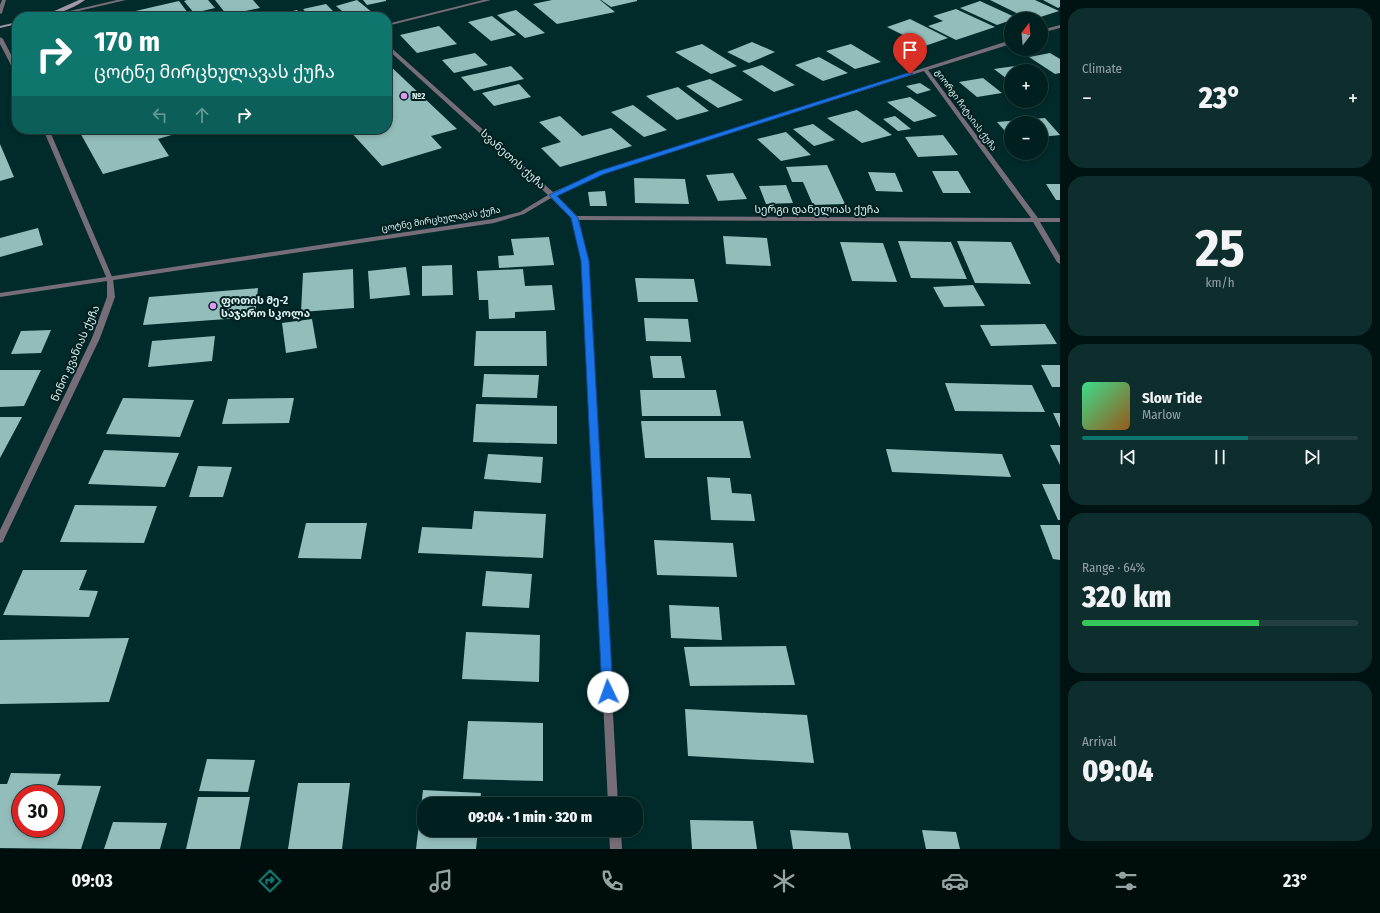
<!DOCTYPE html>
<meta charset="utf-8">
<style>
:root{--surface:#002020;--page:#0e2d2d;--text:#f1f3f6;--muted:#95a3a5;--line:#223e3e;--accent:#0f766e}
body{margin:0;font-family:"Fira Sans Condensed","Noto Sans Georgian",sans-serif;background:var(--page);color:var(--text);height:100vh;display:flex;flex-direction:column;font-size:15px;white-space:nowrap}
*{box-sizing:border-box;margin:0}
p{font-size:13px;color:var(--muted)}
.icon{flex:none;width:22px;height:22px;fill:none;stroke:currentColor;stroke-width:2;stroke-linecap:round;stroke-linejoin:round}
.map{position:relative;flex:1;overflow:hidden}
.side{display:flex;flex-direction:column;gap:8px;padding:8px;background:#001212;width:320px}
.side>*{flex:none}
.top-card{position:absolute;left:12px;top:12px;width:380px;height:122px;border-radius:16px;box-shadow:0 2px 6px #0003,0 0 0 1px var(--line);background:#0f766e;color:#fff;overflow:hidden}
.needle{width:26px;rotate:16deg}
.fabs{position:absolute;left:1004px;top:12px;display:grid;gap:8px}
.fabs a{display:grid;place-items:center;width:44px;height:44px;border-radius:50%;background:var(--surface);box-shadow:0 2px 6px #0003,0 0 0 1px var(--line);font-size:20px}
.speed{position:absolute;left:12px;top:785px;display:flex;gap:8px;font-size:20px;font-weight:700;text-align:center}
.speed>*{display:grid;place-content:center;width:52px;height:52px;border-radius:50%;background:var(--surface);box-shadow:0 2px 6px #0003,0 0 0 1px var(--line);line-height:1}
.speed .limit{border:6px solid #d22;background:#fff;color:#111}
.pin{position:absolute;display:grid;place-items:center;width:34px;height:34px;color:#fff;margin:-41px -17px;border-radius:50% 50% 50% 0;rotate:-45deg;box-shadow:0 0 4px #0007}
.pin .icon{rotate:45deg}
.me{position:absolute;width:44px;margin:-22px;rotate:357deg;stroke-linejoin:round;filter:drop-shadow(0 0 3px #0008)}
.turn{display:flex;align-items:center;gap:14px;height:84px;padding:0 16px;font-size:18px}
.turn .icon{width:52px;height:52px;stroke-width:2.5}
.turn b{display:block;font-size:28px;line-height:34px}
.lanes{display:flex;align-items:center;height:38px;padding:0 16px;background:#0003;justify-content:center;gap:20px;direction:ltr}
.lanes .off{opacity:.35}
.big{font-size:30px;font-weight:800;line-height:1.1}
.side .card{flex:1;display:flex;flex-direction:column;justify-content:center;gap:6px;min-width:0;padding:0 14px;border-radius:16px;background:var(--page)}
.side .dial{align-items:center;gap:0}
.dial b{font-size:52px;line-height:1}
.song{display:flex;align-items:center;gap:12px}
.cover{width:48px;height:48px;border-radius:6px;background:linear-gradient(135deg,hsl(150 70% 55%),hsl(30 70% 35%))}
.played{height:4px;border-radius:2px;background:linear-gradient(90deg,var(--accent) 60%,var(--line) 60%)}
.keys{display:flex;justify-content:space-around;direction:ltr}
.heat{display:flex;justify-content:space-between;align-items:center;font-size:22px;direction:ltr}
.charge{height:6px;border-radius:3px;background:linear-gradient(90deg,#34c759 64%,var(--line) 0)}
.trip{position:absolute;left:417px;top:797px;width:226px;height:40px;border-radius:16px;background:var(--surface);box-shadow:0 2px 6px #0003,0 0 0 1px var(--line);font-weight:800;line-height:40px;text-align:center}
.tabs{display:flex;height:64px;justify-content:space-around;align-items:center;background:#000d0d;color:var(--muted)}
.tabs .icon{width:28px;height:28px}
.tabs .active{color:var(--accent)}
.tabs b{font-size:18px;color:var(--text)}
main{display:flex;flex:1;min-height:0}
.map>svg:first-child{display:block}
.building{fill:#93bdbb;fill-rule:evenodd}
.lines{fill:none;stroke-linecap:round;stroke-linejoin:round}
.minor{fill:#766d78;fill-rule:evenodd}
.tertiary{fill:#766d78;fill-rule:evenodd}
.secondary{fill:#a597a9;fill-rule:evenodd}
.route{fill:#1a73e8;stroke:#114b97}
.poi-dot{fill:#df98f1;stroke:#01201f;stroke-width:1.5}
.labels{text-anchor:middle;stroke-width:4;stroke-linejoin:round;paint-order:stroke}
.far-poi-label{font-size:9px;font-weight:bold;fill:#daefee;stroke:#01201f;text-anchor:start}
.far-street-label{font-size:9px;fill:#daefee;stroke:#01201f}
.street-label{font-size:11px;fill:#daefee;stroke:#01201f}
.poi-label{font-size:11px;font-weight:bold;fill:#daefee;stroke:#01201f;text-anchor:start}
</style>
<main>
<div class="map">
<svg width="1060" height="849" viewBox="0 0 1060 849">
<rect width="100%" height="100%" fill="#002b2a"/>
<path class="building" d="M187,0H208L215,8L194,13L184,1Z
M215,0H253L260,8L227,15Z
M357,0L373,13L357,17H349L336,6Z
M363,0H386V1L367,5Z
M552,0H600L615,12L557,24L533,4Z
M601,0H637V1L611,7Z
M990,0H1035L1059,11L1034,19H1029Z
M1043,0H1060V7L1058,8Z
M179,1L191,17H119L118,15Z
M980,1L1017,18L997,25L960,8Z
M326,4L339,17H310L303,9Z
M956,9L995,27L956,40L928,26L943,21L933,16Z
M297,10L303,17H272L271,16Z
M516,10L545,33L525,38L497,15Z
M492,16L516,35L491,41L468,22Z
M910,19L948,38L925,46L887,27Z
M439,26L457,44L417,53L400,35Z
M752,42L775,52L749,63L727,52Z
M702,44L737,66L711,74L675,52Z
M851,44L881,62L855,69L826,51Z
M475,53L488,65L454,73L442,60Z
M1050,53L1060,59V73L1055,74L1029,57Z
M819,57L848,73L823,81L795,65Z
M387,63L457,129L431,136L442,148L382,166L348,129H387Z
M762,65L795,85L774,92L742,71Z
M511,66L524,79L474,91L461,77Z
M1015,66L1022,71H1011V82L994,69Z
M983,78L1002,93L977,97L959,82Z
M710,79L743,100L718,108L686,86Z
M920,83L931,90L917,94L906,86Z
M519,84L531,97L494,106L482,93Z
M678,87L709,111L677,120L646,96Z
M910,97L937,116L914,122L887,102Z
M633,105L667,130L644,137L611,112Z
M857,110L892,135L862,143L827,118Z
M560,116L582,136L611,128L632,146L560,167L541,148L561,142L539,122Z
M895,116L911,129L898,131L883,119Z
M1045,118L1060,135L1041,137V123H1011V138L997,122Z
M813,124L835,140L814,146L793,129Z
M78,129H192L158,139L169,156L103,174Z
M786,132L811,155L781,161L757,139Z
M943,135L958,155L918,157L905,137Z
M0,144L14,177L0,181Z
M827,165L845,204L813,205L803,182H792L786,167Z
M932,171H958L971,193H943Z
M868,172L895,173L903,192L876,191Z
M733,173L747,199L718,201L706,175Z
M634,178L685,179L689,204L635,203Z
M1046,184H1060V200H1056Z
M786,185L793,203L766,204L759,186Z
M605,191L607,206H590L588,192Z
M38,228L43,245L0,257V238Z
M723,236L767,238L771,266L726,264Z
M549,237L554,265L499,268L498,256L514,255L511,239Z
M898,241L951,242L967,279L911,278Z
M957,241L1011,242L1031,284L975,283Z
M840,242L883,243L897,282L852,281Z
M452,265L453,295L422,296V266Z
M406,267L410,295L370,299L368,271Z
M353,269L354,308L301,312L303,273Z
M523,269L525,286L552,285L555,310L515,312V318L489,319L488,300H479L477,271Z
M635,278L694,279L698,302H638Z
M973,285L985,306L944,307L933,287Z
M258,288L255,317L143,325L149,297Z
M644,318L688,319L691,342L646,341Z
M312,319L317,348L286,353L282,323Z
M1045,324L1057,344L991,346L980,325Z
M51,330L41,353L11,354L21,331Z
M476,331H546L547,366H474Z
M215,336L212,361L148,367L152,341Z
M650,356H681L685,378H653Z
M1041,365H1060V387H1052Z
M0,370H41L24,406L0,407Z
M484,374L539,375L537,398L482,397Z
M945,383L1032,385L1045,412L955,411Z
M640,390H716L721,416H642Z
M123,398L194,400L180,437L106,434Z
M294,398L289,423L222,424L228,399Z
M476,404L557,406V444L473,442Z
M1053,413H1060V428Z
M0,417H22L0,458Z
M641,421H743L751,458H645Z
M1050,445H1060V465Z
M886,449L1002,454L1011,477L892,472Z
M104,450L179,453L165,487L88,484Z
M488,454L543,457L541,483L484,479Z
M198,466L232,467L223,497H189Z
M707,477L730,478L732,493L751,494L755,521L711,520Z
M1042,484H1060V520H1058Z
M75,505L157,506L144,543L60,542Z
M474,511L546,514L543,558L418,553L422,527L472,529Z
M306,523H367L361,559L298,558Z
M1040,525H1060V560L1053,559Z
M654,540L733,543L737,577L657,575Z
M23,570H87L79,590L98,591L89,617L3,615Z
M486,571L532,574L529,608L482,606Z
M669,605L719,607L722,640L671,638Z
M466,632L540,635L539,682L462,679Z
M129,638L109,702L0,704V640Z
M786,646L795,685L690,686L684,647Z
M685,709L807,715L814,763L688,756Z
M468,721L543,723V781L463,779Z
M207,759L255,760L248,792L199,791Z
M11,773L61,774L57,785L101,786L81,849L0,848V784H7ZM21,794H55V828H21Z
M298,783H350L342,849H288Z
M423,790L481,793L480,804H424V830H478L476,849H416Z
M198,797H250L240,849H186Z
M690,820L753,821L757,849H692Z
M113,822L167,823L160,849H104Z
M790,830L848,833L851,849H793Z
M922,830L956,832L960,849H926Z"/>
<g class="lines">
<path class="minor" d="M483,0H491L387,26V24Z
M1060,25V28L1041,33V30Z
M1011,40V44L928,70L1038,218H1060V222H1040L1060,256V264L1057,262L1033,222L579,220L588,261L618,804H608L582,261L572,219L551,198L524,214L494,223L0,297V293L493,219L520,212L548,195L387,49V44L553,192L599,172ZM924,71L1031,218L577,216L556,195L603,174Z
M609,830H621L622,849H610Z"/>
<path class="tertiary" d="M2,0H6L2,13L0,14V5Z
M117,0H126L53,17H44Z
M0,37L3,39L17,66V73L14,71L0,44Z
M43,129H49L113,279L115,297L100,338L4,539L3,542L0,543V530L92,338L107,297V279Z"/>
<path class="secondary" d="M79,0H85C73,9 51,17 36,17L52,12Z
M17,22V24L0,28V26Z"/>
</g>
<path class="route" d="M908,73L913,74L604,174L557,196L578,218L589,261L613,692L612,696L608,697L603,696L602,692L581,261L571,218L549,195L599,171Z"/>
<g class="poi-dot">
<circle cx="404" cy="96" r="4"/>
<circle cx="213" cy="306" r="4"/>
</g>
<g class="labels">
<g class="far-poi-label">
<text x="412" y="99">№2</text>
</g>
<g class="far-street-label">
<text transform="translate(966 110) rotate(54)" y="3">გიორგი ჩიტაიას ქუჩა</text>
<text transform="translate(441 219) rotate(-9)" y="3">ცოტნე მირცხულავას ქუჩა</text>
</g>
<g class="street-label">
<text transform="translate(513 159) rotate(42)" y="4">სვანეთის ქუჩა</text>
<text x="817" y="213">სერგი დანელიას ქუჩა</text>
<text transform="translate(75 353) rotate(-66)" y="4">ნინო ჟვანიას ქუჩა</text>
</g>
<g class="poi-label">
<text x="221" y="304">ფოთის მე-2<tspan x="221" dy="13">საჯარო სკოლა</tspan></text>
</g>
</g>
</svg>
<div class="fabs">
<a><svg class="needle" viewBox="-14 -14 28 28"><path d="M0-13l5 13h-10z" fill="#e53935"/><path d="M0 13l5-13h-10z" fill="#95a3a5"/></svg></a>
<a>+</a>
<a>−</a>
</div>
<div class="speed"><div class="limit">30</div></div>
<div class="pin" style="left:910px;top:74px;background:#d93025"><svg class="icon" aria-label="arrive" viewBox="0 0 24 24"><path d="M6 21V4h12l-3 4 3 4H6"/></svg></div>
<svg class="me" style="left:608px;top:692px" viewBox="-20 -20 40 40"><circle r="19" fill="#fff"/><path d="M0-13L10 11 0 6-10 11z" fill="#1a73e8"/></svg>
<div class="trip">09:04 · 1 min · 320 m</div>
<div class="top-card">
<div class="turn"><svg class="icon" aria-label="right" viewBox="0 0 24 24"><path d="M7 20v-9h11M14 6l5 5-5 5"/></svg><div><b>170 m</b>ცოტნე მირცხულავას ქუჩა</div></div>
<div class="lanes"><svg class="icon off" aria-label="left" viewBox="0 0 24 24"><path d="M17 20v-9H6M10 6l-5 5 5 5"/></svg><svg class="icon off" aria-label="ahead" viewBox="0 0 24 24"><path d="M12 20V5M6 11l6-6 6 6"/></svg><svg class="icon" aria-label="right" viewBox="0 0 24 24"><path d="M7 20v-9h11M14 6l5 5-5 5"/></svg></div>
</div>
</div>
<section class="side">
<div class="card"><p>Climate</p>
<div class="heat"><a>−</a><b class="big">23°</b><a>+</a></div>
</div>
<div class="card dial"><b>25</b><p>km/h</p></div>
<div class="card">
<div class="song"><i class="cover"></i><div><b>Slow Tide</b><p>Marlow</p></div></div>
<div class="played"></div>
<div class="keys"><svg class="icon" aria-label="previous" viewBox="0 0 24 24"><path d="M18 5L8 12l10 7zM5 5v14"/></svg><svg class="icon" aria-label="pause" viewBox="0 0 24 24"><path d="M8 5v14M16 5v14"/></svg><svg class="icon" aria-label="next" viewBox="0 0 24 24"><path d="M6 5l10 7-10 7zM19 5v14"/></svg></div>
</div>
<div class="card"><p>Range · 64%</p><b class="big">320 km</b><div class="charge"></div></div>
<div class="card"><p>Arrival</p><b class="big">09:04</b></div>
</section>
</main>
<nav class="tabs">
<b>09:03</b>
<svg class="icon active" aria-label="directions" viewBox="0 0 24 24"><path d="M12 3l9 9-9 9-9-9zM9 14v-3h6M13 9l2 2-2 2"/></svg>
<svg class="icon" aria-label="music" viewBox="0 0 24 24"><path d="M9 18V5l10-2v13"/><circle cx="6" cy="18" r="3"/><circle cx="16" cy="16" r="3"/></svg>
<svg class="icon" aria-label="phone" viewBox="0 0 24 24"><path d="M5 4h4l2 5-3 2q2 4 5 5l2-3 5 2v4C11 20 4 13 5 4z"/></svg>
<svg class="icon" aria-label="climate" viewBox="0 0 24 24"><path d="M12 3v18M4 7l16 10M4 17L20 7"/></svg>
<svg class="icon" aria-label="car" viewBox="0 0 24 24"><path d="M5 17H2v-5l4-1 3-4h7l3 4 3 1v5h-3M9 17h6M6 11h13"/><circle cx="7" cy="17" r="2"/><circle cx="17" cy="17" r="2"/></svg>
<svg class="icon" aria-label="filters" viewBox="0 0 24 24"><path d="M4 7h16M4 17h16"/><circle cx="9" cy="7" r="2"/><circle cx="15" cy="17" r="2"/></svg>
<b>23°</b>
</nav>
